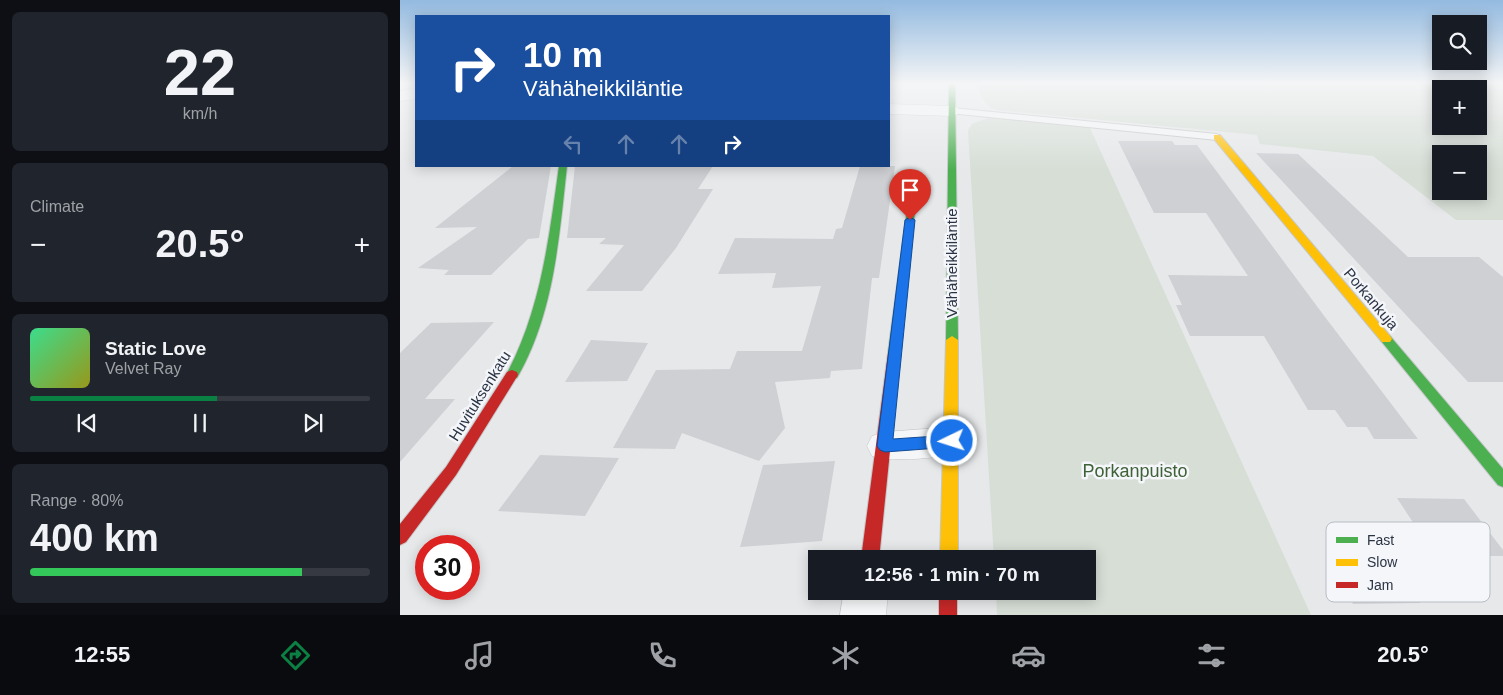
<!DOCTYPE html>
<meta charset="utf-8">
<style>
:root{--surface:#171b24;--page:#20242c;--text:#f1f3f6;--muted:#9ea1a6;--line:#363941;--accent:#0b8043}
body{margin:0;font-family:Helvetica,sans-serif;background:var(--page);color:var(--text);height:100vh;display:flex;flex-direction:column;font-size:19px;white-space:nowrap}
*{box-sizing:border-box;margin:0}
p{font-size:16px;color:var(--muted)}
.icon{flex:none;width:28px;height:28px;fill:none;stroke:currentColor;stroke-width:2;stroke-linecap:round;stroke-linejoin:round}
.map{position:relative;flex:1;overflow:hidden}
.side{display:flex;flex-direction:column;gap:12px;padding:12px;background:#0d0f14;width:400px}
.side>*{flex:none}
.banner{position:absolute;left:15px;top:15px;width:475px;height:152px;border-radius:0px;box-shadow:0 2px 12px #0003;background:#1a4fa0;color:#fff;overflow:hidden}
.fabs{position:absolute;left:1032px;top:15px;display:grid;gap:10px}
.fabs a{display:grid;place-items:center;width:55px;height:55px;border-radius:0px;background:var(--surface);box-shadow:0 2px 12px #0003;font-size:25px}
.speed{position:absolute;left:15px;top:535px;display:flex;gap:10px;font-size:25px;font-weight:700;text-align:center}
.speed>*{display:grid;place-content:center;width:65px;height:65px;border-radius:50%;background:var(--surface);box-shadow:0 2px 12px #0003;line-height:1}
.speed .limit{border:8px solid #d22;background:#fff;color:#111}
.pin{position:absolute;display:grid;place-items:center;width:42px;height:42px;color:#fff;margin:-51px -21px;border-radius:50% 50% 50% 0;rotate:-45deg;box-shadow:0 0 5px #0007}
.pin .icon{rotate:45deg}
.me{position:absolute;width:55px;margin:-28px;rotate:266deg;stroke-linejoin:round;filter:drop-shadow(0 0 4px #0008)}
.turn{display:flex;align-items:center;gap:18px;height:105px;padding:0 25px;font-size:22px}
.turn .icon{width:65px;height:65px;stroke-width:2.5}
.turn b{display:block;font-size:35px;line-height:42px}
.lanes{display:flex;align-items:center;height:48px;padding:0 25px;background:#0003;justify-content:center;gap:25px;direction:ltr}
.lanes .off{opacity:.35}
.big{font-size:38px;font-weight:700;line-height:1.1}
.side .tile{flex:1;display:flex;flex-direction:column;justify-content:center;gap:8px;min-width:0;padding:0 18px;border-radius:8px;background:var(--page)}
.side .dial{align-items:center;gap:0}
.dial b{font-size:65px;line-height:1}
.song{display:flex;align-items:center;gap:15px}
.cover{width:60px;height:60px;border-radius:8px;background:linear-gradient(135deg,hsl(150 70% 55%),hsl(60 70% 35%))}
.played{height:5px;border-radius:2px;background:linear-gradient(90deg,var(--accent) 55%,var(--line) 55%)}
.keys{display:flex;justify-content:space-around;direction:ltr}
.heat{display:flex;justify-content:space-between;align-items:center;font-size:28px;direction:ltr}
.charge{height:8px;border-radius:4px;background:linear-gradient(90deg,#34c759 80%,var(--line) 0)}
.trip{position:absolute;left:408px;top:550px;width:288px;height:50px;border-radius:0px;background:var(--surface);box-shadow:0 2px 12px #0003;font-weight:700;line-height:50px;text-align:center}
.tabs{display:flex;height:80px;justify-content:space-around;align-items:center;background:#090b0e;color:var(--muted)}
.tabs .icon{width:35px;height:35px}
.tabs .active{color:var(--accent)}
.tabs b{font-size:22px;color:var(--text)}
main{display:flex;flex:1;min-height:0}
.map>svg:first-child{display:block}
.green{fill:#d6ded6;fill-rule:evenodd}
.building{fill:#ced0d3}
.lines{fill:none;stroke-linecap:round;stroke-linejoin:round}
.lane-casing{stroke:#c4c6c8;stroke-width:2}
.street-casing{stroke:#c4c6c8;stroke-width:1}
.fast-casing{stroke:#c4c6c8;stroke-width:2}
.slow-casing{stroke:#c4c6c8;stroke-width:2}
.jam-casing{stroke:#c4c6c8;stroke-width:2}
.lane{fill:#f5f6f7;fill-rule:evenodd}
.street{fill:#f5f6f7;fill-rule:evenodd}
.fast{fill:#4caf50;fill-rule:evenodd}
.slow{fill:#ffc107;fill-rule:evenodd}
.jam{fill:#c62828;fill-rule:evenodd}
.route{fill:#1a73e8;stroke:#114b97}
.labels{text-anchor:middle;stroke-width:5;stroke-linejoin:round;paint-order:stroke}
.street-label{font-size:15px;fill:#2b3445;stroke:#f4f6f9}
.near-park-label{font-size:18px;fill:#3f6138;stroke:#f4f6f9}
.key{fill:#f4f6f9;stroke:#b8bcc3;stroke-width:1}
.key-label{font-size:14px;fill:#2b3445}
</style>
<main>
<section class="side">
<div class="tile dial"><b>22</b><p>km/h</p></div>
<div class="tile"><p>Climate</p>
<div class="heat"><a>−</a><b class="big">20.5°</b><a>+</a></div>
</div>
<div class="tile">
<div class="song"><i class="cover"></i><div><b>Static Love</b><p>Velvet Ray</p></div></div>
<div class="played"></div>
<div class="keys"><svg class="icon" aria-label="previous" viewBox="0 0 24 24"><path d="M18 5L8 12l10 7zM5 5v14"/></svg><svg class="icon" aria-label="pause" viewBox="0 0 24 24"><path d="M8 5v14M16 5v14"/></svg><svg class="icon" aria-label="next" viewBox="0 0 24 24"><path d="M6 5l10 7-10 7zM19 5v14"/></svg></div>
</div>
<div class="tile"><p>Range · 80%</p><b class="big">400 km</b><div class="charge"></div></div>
</section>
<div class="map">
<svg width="1103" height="615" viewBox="0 0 1103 615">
<rect width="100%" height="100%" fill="#e6e8ea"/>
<path class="green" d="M578,84H1103V220H1056L973,156L860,144L857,135L597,110C584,105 581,98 578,84ZM1041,89H1079V126H1041ZM1041,154H1079V191H1041Z
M594,116L755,132L690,128L911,615H597L596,591H686V559H594L568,130L572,124Z"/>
<path class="building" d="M718,141H772L775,145H797L925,317L1018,439H974L967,427H947L935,410H908L864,336H790L776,305H782L768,275L848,276L806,213H754Z
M856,153L898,154L1008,257H1079L1103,277V382H1068Z
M113,166H151L139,238L128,239L91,275H44L49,270L18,268L77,227L35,228Z
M175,166H313L298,189H313L276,248L242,291H186L224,245L199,244L206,238H167Z
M460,166H495L479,278H472L462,369L431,371L430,378L375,382L385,428L359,461L282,433L275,449L213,448L256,370L330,369L337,351H402L421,286L372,288L376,273L318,274L335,238L433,239L436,229L442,228Z
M94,322L25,399H55L0,462V353L31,323Z
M191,340L248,343L227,381L165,382Z
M140,455L219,458L185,516L98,511Z
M435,461L422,541L340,547L363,465Z
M997,498L1064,499L1103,550V556H1035Z
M1000,570L1020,603L953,604L936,571Z"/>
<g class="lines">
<defs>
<path id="lane" d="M552,108L817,134L822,137L817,140L549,113L548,111Z"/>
<path id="street" d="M16,89V99L0,101V91Z
M489,104L552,106L558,108L560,111L558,114L552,116L489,114Z
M552,427L564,431L570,441L564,451C543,458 494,463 472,456L467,446L472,436L485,432Z
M444,591H488L486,615H440Z"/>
<path id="fast" d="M549,84H555L558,340L552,344L546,340Z
M159,166H167C159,239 154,314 117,378H107L106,375C141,310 149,238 159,166Z
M511,180H514L518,182L500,353L498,356H490L488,353Z
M986,335L990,336L1103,469V487L1098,485L982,342L980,339Z"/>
<path id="slow" d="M814,135H820L990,336L992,339L990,342H982L814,139Z
M552,336L558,340V559H540L546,340Z"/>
<path id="jam" d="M494,349L498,350L500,353L479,559H461L488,353L490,350Z
M112,370L117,372L118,375L56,475L6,542L0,545V524L46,467L107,372Z
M539,591H557V615H539Z"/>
</defs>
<use href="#lane" class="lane-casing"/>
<use href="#street" class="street-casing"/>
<use href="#fast" class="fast-casing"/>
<use href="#slow" class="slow-casing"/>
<use href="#jam" class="jam-casing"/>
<use href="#lane" class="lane"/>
<use href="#street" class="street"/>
<use href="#fast" class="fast"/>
<use href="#slow" class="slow"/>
<use href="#jam" class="jam"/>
</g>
<linearGradient id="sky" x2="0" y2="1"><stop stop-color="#93bae0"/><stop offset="0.49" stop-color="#f4f5f6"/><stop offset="1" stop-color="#f4f5f6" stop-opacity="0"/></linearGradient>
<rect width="1103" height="170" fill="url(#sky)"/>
<path class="route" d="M510,217L515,220L493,439L552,435L557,437L559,441L557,445L552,447L485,452L480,450L477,446L505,220Z"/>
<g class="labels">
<g class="street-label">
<text transform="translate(552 263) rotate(-90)" y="5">Vähäheikkiläntie</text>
<text transform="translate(971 299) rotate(50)" y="5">Porkankuja</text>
<text transform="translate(80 396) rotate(-58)" y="5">Huvituksenkatu</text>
</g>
<g class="near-park-label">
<text x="735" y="477">Porkanpuisto</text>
</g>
</g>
<rect x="926" y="522" width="164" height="80" rx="8" class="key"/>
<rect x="936" y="537" width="22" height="6" fill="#4caf50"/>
<rect x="936" y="559" width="22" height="7" fill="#ffc107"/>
<rect x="936" y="582" width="22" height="6" fill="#c62828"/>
<g class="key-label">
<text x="967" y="545">Fast</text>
<text x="967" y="567">Slow</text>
<text x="967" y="590">Jam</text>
</g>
</svg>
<div class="fabs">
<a><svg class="icon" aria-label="search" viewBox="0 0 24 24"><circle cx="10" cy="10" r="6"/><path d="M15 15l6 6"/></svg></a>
<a>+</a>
<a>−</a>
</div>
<div class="speed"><div class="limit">30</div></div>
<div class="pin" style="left:510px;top:220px;background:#d93025"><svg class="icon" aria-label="arrive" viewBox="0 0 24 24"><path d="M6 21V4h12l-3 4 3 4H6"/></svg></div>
<svg class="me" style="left:552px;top:441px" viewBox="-20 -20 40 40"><circle r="17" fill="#1a73e8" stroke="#fff" stroke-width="3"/><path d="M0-11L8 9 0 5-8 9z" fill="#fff"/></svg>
<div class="trip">12:56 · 1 min · 70 m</div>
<div class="banner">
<div class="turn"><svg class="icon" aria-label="right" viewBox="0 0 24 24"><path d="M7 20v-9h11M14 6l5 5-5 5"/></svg><div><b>10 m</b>Vähäheikkiläntie</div></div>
<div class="lanes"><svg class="icon off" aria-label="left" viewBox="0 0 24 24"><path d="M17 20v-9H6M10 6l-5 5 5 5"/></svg><svg class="icon off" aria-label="ahead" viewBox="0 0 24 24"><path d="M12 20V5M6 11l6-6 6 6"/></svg><svg class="icon off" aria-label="ahead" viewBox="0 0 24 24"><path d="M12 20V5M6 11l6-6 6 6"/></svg><svg class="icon" aria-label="right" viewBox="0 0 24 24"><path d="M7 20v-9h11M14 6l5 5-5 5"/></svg></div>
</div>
</div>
</main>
<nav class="tabs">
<b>12:55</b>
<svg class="icon active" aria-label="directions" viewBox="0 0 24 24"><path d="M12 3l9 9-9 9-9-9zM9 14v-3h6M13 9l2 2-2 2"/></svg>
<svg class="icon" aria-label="music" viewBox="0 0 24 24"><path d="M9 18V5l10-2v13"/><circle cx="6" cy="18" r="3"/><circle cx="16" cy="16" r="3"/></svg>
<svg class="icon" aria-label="phone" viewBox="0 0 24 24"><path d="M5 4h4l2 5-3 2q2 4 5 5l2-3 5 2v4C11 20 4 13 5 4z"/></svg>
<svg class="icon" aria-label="climate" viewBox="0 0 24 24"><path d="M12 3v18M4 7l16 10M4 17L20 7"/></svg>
<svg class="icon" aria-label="car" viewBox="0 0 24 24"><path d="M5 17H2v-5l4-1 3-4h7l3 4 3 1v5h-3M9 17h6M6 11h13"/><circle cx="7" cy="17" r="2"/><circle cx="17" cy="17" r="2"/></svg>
<svg class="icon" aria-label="filters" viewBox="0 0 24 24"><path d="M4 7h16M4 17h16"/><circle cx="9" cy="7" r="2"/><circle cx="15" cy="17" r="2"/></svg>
<b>20.5°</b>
</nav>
